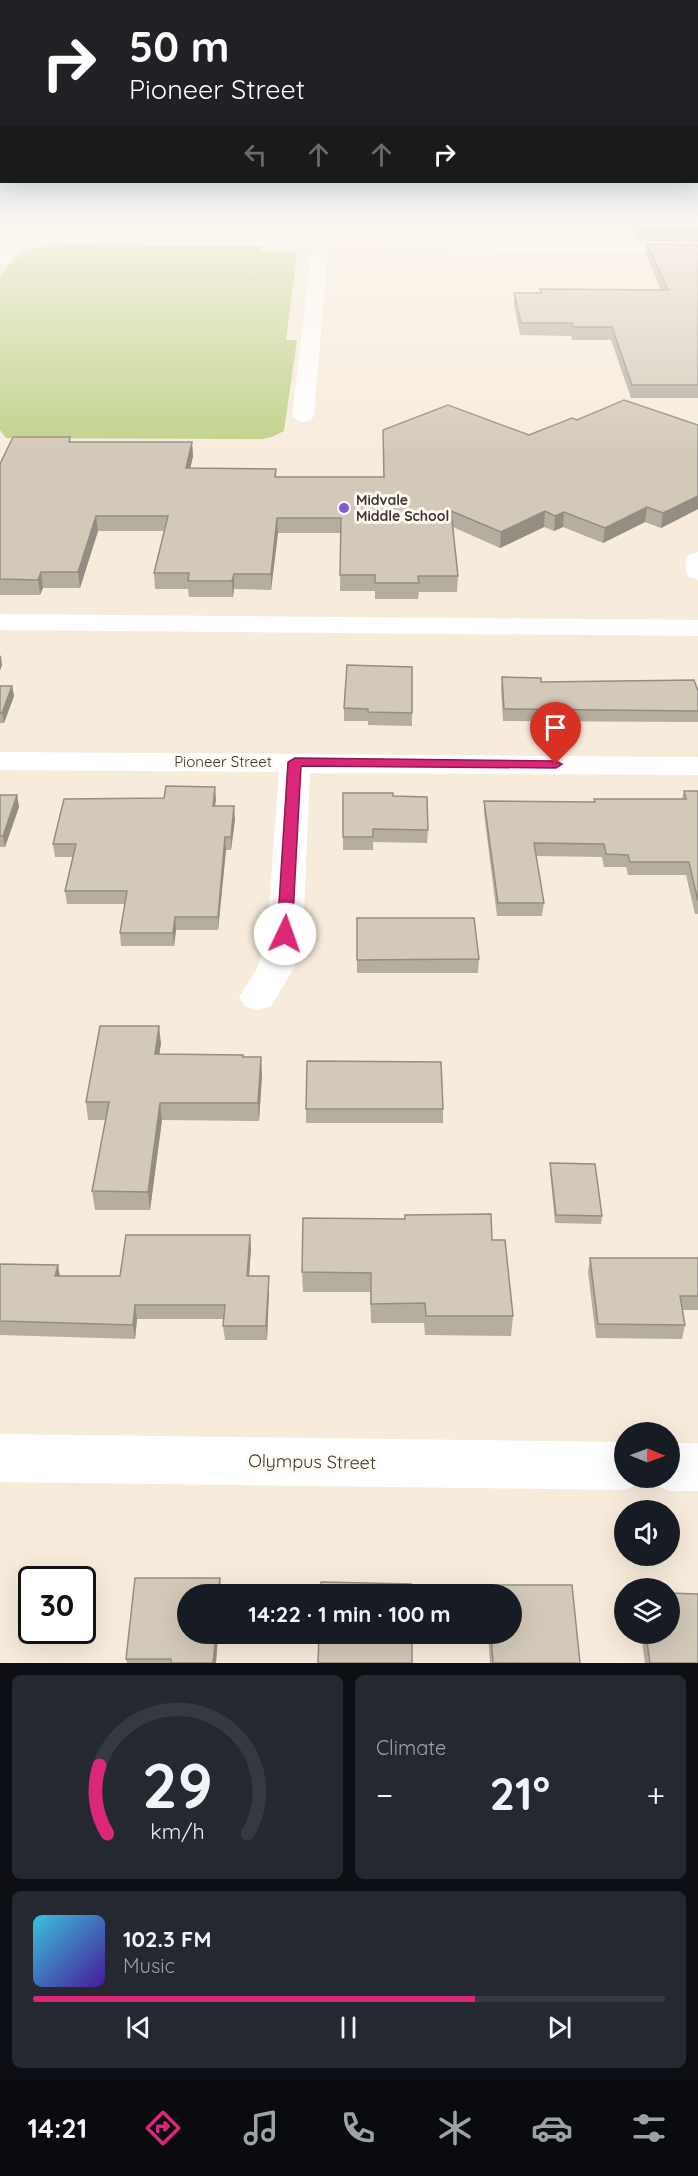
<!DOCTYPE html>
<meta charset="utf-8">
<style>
:root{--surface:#171b24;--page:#242831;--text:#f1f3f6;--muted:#9ea1a6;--line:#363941;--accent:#db2777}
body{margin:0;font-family:Quicksand,sans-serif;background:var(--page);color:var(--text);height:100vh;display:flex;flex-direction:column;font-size:22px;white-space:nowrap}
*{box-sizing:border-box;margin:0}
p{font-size:20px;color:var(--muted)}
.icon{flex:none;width:33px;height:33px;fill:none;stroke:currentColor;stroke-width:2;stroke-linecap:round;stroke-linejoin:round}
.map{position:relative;height:1663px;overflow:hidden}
.sheet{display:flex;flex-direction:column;gap:12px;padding:12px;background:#0d0f14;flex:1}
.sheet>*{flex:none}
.hud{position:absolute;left:0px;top:0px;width:699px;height:183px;box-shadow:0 6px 24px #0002;background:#202124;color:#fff;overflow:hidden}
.needle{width:39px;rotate:91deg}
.buttons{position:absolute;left:614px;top:1422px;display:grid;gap:12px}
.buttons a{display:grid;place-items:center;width:66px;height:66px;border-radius:50%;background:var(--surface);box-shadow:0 6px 24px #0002;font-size:30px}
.speed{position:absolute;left:18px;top:1566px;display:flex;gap:12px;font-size:30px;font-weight:700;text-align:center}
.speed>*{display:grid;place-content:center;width:78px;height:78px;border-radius:50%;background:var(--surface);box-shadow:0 6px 24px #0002;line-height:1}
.speed .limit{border:3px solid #111;border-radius:9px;background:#fff;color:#111}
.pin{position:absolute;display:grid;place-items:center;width:51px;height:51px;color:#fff;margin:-62px -26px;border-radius:50% 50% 50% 0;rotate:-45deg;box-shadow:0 0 6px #0007}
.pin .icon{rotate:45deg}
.me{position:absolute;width:66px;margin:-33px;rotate:3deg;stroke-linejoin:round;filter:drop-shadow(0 0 4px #0008)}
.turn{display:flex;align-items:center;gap:21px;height:126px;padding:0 30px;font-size:27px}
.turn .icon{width:78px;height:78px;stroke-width:2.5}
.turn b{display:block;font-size:42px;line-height:51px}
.lanes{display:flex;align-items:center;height:57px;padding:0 30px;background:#0003;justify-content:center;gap:30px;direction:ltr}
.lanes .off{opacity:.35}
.big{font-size:45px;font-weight:700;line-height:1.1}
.sheet .card{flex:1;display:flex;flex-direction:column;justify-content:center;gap:9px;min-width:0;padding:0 21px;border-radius:9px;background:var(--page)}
.sheet .dial{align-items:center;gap:0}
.dial svg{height:156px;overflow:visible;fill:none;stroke:var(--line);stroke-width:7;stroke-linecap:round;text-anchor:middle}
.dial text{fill:var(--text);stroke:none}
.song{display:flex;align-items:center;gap:18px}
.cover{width:72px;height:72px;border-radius:9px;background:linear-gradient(135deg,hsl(190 70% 55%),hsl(260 70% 35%))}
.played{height:6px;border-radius:3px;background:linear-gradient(90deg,var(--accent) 70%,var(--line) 70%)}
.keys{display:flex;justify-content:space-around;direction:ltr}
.heat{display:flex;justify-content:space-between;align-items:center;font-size:33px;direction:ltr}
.sheet .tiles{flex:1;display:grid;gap:12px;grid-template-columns:1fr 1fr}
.card:last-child{grid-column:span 2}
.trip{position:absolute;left:177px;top:1584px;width:345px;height:60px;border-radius:30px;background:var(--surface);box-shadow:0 6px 24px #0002;font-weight:700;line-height:60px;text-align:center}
.tab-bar{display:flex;height:96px;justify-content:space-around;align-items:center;background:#090b0e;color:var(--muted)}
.tab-bar .icon{width:42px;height:42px}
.tab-bar .selected{color:var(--accent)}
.tab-bar b{font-size:27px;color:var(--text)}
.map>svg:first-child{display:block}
.green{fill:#bfd188}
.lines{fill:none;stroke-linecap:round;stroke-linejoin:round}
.minor{fill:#fff;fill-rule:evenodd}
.wall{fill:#b5ad9f}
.shaded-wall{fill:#948d82}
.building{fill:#d3c9b9;stroke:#948d82;stroke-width:1.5}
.route{fill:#db2777;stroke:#8e194d;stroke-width:1.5}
.poi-dot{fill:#8059d3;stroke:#fffaf4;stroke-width:2}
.labels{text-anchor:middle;stroke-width:6;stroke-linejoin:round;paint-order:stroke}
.far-poi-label{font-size:14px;font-weight:bold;fill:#3a3630;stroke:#fffaf4;text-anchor:start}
.street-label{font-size:15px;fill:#3a3630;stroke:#fffaf4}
.near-street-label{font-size:18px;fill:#3a3630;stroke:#fffaf4}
</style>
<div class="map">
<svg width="698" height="1663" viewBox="0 0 698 1663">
<rect width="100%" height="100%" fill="#f7ecdc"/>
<path class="green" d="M61,245L261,246L260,251H288L297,254L286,340H297L284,431L272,437L262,439L6,438L0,430V278C20,248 27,249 61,245Z"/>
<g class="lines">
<path class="minor" d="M53,232L698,244V254L328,247L314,416L310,420L303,422L296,420L292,416L312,247L53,242L22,248L6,263L0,264V248C15,236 34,234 53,232Z
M698,552V580L689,577C684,570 684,562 689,555Z
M0,614L698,620V636L0,630Z
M0,752L698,757V775L310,773L303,934L294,968L271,1006L258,1010L245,1006L239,997L258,967L267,934L279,772L0,770Z
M0,1434L624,1442V1478H644L642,1483L624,1490L0,1482Z
M669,1443H698V1491H669L651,1484L648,1478H669Z"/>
</g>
<path class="wall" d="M631,223H698V242L639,241Z
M647,244L698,245V398H631L611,340H572L571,336L520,335L514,305V293H540V289L661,290L646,255Z
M577,420L698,425V509L661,528L645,522L603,543L563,527L554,531L544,527L500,548L453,527L458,576L457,592H419L418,599H375V591H340L341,533H278L271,590L234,589L233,597H189L188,589H155L154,573L164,531H98L80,588H43L40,595H0V464L70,437L71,442H192L193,456L190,468L276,469V477H384L383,430L529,435Z
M412,667V726L368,725V721H344V708Z
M502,677L541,682L698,691V722L503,721L501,689Z
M0,686H12L14,696L4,723H0Z
M684,791H698V914H695L686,875H628L626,867H604L602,857L536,856L544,903L542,916H497L484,813V801L594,802V799H682Z
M343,793L393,796L428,830L427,843L373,842V850H343Z
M0,795H17L19,807L5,847H0Z
M216,799L215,806L235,819L231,850H226L218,930H176L174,946H121L120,933L125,904H67L65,891L73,857H55L53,844Z
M357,918L479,959L478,973H357Z
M161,1043L159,1054L243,1057L262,1075L259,1121L162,1120L150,1210H95L92,1191L106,1120H88L86,1102Z
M306,1109H443V1123H306Z
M550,1163L602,1216L601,1224L555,1223L550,1171Z
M250,1235L251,1249L249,1276H269V1290L267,1340H225L223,1326L224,1319H137L135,1339L0,1335V1264L58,1265L60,1276H120Z
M492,1240L513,1316L511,1336L425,1335L424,1323H371L370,1292H303L302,1272Z
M590,1258H698V1310H682L685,1325L682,1339L596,1338L588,1272Z
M135,1578H220L221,1594H188V1634H218L216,1663H127L126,1659Z
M487,1585H572L580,1663H490L488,1634H512V1594H486Z
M641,1634H669L698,1663H645Z"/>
<path class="shaded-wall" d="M192,442L193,456L187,483L186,468Z
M698,496V509L661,528L663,513Z
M647,507L645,522L603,543L605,528Z
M545,511L544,527L500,548L501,532Z
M564,512L563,527L554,531L555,516Z
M96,516L98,531L80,588L78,572Z
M277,518L278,533L271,590V574Z
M41,572L43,588L40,595L38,580Z
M234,574V589L233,597L232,581Z
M1,655L2,665L0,671V657Z
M12,686L14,696L4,723L2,713Z
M215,787L216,799L213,818V806Z
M17,795L19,807L5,847L3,836Z
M234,806L235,819L231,850V837Z
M225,837L226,850L218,930V917Z
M175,917L176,930L174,946L173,933Z
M159,1026L161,1043L157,1072L155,1054Z
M261,1057L262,1075L259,1121L258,1103Z
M160,1103L162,1120L150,1210L148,1192Z
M250,1235L251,1249L248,1290L247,1276Z
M58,1265L60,1279L55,1276Z
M269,1276V1290L267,1340L266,1326Z
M135,1305L137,1319L135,1339L133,1325Z
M220,1578L221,1592V1594H218Z
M216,1634H218L216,1663H213Z"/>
<path class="building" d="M637,223H698V231L640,230Z
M647,244L698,245V385H632L612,327H573L572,323H521L514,293H542L540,289L668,290Z
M624,400L698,425V496L663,513L647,507L605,528L564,512L555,516L545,511L501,532L451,511L458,576H418L419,583H375V575H340L341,518H277L271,574H234L232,581H188L189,573H154L168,516H96L78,572H41L38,580L0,579V464L13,437H70L69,442H192L186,468L276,469L275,477H384L383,430L448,405L529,435L572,418L577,420Z
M347,665L412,667V713L368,712V709L344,708Z
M502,677L541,678V682L694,680L698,691V711L504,709Z
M0,686H12L2,713H0Z
M166,786L215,787L213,806H234L231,837H225L218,917H175L173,933H120L127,891H65L76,844H53L64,799L164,798Z
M684,791H698V901L689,862H630L628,855L606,854L604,844L534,843L544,903H498L484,801L595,802L594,799H686Z
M343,793H393V796L427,797L428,830L373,829V837H343Z
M0,795H17L3,836H0Z
M357,918H474L479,959L357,960Z
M100,1026H159L155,1054L243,1055V1057H261L258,1103H160L148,1192L92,1191L109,1102H86Z
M307,1061L441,1062L443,1109H306Z
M550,1163L595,1164L602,1216L556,1215Z
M491,1214L492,1240H505L513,1316H426L425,1303L371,1304V1273L302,1272L303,1218L405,1219V1215Z
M126,1235H250L247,1276H269L266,1326H223L225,1305H135L133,1325L0,1321V1264L58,1265L55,1276H120Z
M590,1258H698V1296H680L685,1325L598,1324Z
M135,1578H220L218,1594H188V1634H216L213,1663H171V1659H126Z
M321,1582L411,1584L412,1594H321Z
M487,1585H572L580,1663H493L491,1634H512V1594H488Z
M669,1593L698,1594V1663H650L646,1634H669Z
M319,1634H412V1663H318Z"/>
<linearGradient id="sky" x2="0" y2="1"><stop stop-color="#97c0ec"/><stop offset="0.49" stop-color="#fbf6ef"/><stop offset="1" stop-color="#fbf6ef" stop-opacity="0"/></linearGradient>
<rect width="698" height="456" fill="url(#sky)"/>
<path class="route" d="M295,758L556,761L562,764L556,768L301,766L292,934L285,939L277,934L288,762Z"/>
<circle class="poi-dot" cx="344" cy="508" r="6"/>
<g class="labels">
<g class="far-poi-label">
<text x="356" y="505">Midvale<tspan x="356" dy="16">Middle School</tspan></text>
</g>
<g class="street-label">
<text x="223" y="767">Pioneer Street</text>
</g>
<g class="near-street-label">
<text transform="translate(312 1462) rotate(1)" y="6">Olympus Street</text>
</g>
</g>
</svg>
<div class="buttons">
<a><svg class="needle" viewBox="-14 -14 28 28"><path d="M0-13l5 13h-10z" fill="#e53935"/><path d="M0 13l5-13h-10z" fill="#9ea1a6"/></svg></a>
<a><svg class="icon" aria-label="sound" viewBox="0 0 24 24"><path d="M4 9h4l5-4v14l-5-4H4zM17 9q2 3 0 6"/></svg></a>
<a><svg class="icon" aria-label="layers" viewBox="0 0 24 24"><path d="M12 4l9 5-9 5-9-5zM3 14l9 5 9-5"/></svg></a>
</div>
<div class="speed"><div class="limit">30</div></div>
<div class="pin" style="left:556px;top:764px;background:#d93025"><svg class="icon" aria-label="arrive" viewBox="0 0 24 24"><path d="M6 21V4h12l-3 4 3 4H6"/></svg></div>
<svg class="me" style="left:285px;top:934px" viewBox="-20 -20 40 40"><circle r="19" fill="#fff"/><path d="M0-13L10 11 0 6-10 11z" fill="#db2777"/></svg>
<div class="trip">14:22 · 1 min · 100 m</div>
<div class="hud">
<div class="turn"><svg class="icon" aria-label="right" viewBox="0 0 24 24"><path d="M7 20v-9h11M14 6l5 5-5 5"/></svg><div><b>50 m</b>Pioneer Street</div></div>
<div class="lanes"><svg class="icon off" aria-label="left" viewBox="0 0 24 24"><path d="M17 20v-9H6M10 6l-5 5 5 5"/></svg><svg class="icon off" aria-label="ahead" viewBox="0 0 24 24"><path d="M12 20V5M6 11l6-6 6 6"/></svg><svg class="icon off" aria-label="ahead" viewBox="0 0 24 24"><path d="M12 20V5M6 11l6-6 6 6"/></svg><svg class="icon" aria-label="right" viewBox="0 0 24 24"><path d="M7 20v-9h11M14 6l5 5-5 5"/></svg></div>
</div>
</div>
<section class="sheet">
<div class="tiles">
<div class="card dial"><svg viewBox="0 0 100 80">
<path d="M14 69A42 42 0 1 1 86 69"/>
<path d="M14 69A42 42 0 0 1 10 34" stroke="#db2777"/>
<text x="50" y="56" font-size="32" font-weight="700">29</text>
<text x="50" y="72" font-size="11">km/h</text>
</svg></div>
<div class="card"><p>Climate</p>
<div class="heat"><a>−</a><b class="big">21°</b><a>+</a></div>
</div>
<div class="card">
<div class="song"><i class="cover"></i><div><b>102.3 FM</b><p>Music</p></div></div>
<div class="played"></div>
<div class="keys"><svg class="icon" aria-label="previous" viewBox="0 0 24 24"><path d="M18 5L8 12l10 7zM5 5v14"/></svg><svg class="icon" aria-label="pause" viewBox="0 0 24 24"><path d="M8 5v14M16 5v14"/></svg><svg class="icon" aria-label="next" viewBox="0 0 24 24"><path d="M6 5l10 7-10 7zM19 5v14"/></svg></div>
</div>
</div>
</section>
<nav class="tab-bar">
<b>14:21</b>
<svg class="icon selected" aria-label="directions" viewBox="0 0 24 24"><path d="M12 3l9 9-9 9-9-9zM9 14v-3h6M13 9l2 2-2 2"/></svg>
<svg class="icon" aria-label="music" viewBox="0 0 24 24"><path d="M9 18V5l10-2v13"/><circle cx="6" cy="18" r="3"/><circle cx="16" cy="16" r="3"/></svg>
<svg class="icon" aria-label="phone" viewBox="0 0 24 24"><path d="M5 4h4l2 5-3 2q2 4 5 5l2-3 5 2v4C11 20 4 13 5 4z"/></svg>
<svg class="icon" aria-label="climate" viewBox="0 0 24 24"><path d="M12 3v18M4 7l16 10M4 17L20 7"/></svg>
<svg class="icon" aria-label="car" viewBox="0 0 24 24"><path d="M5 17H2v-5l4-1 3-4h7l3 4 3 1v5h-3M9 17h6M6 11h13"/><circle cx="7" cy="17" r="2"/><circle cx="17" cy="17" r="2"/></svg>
<svg class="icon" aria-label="filters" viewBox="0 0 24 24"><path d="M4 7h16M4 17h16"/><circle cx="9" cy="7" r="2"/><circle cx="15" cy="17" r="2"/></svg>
</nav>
